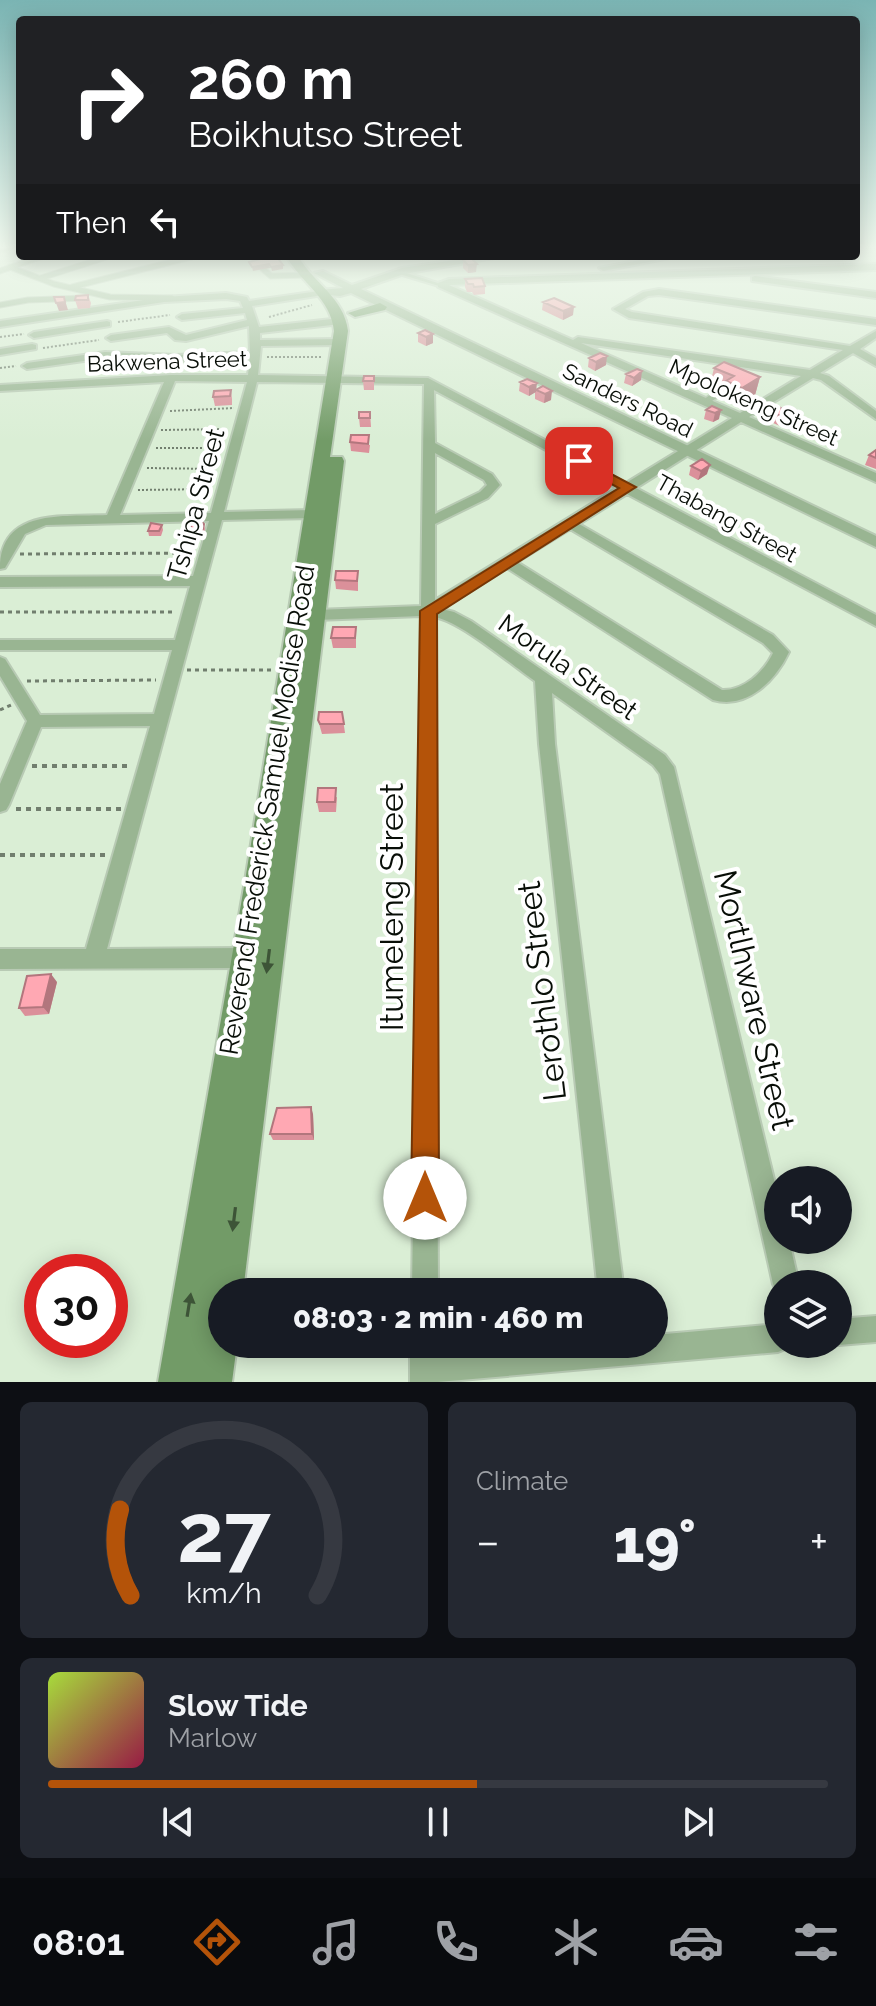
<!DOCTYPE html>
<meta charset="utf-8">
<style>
:root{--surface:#171b24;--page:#242831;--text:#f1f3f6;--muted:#9ea1a6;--line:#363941;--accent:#b45309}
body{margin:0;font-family:Raleway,sans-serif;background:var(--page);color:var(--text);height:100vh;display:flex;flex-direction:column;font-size:30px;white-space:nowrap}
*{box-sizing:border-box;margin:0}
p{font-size:26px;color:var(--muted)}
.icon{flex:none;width:44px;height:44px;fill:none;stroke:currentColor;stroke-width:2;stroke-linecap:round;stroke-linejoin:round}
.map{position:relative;height:1382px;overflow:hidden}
.panel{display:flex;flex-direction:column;gap:20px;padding:20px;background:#0d0f14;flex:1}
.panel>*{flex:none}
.guide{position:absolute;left:16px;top:16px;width:844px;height:244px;border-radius:8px;box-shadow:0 4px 20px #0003;background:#202124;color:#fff;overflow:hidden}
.tools{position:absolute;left:764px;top:1166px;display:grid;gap:16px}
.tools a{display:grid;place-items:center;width:88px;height:88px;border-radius:50%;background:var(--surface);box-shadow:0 4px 20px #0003;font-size:40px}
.speed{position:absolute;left:24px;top:1254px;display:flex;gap:16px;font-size:40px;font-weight:700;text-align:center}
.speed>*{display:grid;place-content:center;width:104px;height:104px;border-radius:50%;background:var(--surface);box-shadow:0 4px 20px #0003;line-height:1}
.speed .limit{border:12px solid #d22;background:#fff;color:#111}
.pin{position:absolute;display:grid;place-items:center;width:68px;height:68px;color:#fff;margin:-34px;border-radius:16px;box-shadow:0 4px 12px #0006}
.me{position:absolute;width:88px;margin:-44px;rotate:0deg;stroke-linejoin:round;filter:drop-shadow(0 0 6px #0008)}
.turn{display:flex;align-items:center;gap:28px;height:168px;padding:0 40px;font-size:36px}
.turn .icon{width:104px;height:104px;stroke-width:2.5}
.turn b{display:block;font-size:56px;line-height:68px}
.then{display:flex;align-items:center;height:76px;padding:0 40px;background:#0003;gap:16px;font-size:30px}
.big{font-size:60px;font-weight:800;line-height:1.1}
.panel .tile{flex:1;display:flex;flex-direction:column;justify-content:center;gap:12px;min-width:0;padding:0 28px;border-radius:12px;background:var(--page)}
.panel .dial{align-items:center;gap:0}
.dial svg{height:208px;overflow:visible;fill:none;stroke:var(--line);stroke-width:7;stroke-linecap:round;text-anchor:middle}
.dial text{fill:var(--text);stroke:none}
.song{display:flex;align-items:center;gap:24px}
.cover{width:96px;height:96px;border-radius:12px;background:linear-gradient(135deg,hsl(80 70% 55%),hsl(340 70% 35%))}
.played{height:8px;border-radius:4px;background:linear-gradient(90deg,var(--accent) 55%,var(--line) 55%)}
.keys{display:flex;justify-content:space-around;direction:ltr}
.heat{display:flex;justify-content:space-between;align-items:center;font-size:44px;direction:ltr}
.panel .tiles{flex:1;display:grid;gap:20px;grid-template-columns:1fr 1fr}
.tile:last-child{grid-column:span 2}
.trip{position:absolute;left:208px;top:1278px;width:460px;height:80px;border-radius:40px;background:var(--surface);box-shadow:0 4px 20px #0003;font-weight:800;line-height:80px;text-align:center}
.tabs{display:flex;height:128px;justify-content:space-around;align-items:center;background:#090b0e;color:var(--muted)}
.tabs .icon{width:56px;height:56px}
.tabs .active{color:var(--accent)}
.tabs b{font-size:36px;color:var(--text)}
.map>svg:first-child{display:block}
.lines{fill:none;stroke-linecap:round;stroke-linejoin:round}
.service-far1-casing{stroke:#b8cab4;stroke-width:7}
.service-casing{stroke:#b8cab4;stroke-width:9}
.pedestrian-casing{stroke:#b8cab4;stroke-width:4}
.minor-casing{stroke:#b8cab4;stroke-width:4}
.tertiary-casing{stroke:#b8cab4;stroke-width:4}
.secondary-casing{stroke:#b8cab4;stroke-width:4}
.path-far2{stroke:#717e6e;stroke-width:2;stroke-dasharray:2 2;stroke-linecap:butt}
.path-far1{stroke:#717e6e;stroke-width:3;stroke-dasharray:4 4;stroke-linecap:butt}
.path{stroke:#717e6e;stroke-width:4;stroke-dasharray:5 5;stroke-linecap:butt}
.service-far1{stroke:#99b592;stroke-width:5}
.service{stroke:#99b592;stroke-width:6}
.pedestrian{fill:#99b592;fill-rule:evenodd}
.minor{fill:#99b592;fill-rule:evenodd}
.tertiary{fill:#99b592;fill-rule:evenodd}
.secondary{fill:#729b67;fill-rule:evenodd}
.wall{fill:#db909a}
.shaded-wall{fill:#b2767d}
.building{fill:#ffa8b3;stroke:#b2767d;stroke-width:2}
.oneway{fill:#3d5437}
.route{fill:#b45309;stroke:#753606;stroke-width:2}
.labels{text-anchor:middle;stroke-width:8;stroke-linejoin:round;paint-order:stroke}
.far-street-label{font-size:22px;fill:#080e07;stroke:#fff}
.street-label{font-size:26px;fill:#080e07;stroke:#fff}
.near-street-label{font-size:32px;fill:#080e07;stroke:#fff}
</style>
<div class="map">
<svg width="876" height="1382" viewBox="0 0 876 1382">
<rect width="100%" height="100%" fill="#daeed5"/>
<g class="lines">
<defs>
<path id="service-far1" d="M0,250L9,247
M10,267L54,284L110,297L172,298
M263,269L271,276L304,275
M0,271L43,256
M41,278L110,256
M72,287L195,256
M0,305L28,300L85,298"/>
<path id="service" d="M705,402L720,392"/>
<path id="pedestrian" d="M396,271H400L444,285L439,286L396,273Z"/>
<path id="minor" d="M660,256H680L603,271L599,268Z
M876,264V270L449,285L573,340L578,337L810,370L843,350L629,318L613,309L643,292L659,289L876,319V325L659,295L648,296L625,309L632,312L850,346L876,331V338L860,349L876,358V366L853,353L820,373L829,376L876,411V419L821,380L813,378L749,417L876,473V482L741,422L636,488L876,615V626L627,494L579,524L773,635L789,652C776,680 747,710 713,700L507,568L442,609L454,612L471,621L665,755L674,767L778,1196V1240H789L799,1284H778V1294L773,1284L660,774L653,765L552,693L555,744L624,1292H598L539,744L535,681C510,664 463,623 435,617L438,1292H412L421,616L316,620L309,615L316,610L421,606L424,384L257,382L224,512L313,510L319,514L313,518L222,520L107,949L244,948L251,951L254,958L251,965L244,968L0,969V949H86L150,726L41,727L9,805L6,810L0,812V784L27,721L0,676V657L5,659L40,715L154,714L172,650H0V640H175L190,586L0,587V577L193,576L209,521L46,525L25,534L5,568L0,569C0,508 63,517 107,515L164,382L0,391V385L171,375H248L250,358L176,361L105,358L27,369L22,366L27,363L105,352L176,355L250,352L249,326L186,341L175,340L167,333L111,341L106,338L111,335L169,327L186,335L247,320L245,313L182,320L177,317L182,314L243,308L240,301L226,299L164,302L0,327V321L164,297L226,293L247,297L249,301L326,290V294L323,295L252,306L259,327L341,318L346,321L341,324L260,333V340L340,339L345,342L340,345L261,346L258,375L428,378L626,483L732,418L438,287V283L449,279ZM581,343L801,376L740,413ZM175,381L247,382L211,513L120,515ZM434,390L617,488L435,600V524L488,498L500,485L492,474L435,443ZM435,453L484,480L487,485L480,492L435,514ZM570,529L763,643L773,653C764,672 744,691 722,690L517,562Z
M755,276L876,292V298L752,281V277Z
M107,321L110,322V326L34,338L29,335L34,332Z
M32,344L36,345V349L0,355V349Z
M876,1316V1342L838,1345L834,1344H838V1319Z
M778,1324V1344H789L788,1348L778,1352L438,1382H410V1344H438V1354L553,1344H654V1335Z"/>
<path id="tertiary" d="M481,256H505L404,274L361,289L876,536V547L351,293L340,296L319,294V290L343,288L314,273L323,271L352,285L402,268Z"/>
<path id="secondary" d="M286,256H298C314,284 344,297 348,331L330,457H342L344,461L243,1292H222V1344H237L232,1382H158L245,881L334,331C331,298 301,283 286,256Z
M380,303L387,307L385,310L355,317L348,313Z"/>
</defs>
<use href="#service-far1" class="service-far1-casing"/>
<use href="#service" class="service-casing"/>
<use href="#pedestrian" class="pedestrian-casing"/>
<use href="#minor" class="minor-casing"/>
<use href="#tertiary" class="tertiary-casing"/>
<use href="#secondary" class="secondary-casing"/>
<path class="path-far2" d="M269,317L312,305
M118,322L170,315
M0,337L24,334
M43,348L99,340
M267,357H323
M0,368L16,366
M170,411L234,408
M161,430L226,429
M156,448H221
M147,468L215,469
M138,490L210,489"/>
<path class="path-far1" d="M20,554L192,553
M0,612H175
M187,670H271
M27,681L156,680
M0,710L11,705"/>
<path class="path" d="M32,766H132
M16,809H121
M0,855H106"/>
<use href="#service-far1" class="service-far1"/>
<use href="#service" class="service"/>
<use href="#pedestrian" class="pedestrian"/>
<use href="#minor" class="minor"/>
<use href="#tertiary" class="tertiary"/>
<use href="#secondary" class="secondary"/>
</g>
<path class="wall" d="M463,260L476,272L468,273L463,268Z
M465,279L485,286V294L474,295L472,292H467L465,287Z
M88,295L91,303L90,308L78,309L75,300Z
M543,302L573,315L563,320L542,310Z
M418,333L433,334V343L426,346L418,342Z
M589,358L606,365L595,371L588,367Z
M714,368L760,377L755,395L738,406L722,399L724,391L710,385Z
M626,374L641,380L632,386L624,383Z
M374,376V390H364L363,381Z
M520,382L536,390L543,386L551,400L544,403L535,399V392L529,396L519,391Z
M231,390L232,399V405L215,406L213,397Z
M768,403L793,423L780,426L759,417L761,408Z
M712,406L719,419L713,422L704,419L706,410Z
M370,412L371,427H360L359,418Z
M350,442L370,445L369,453L351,451Z
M876,450V469L865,465L869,455Z
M691,466L707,474L698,480L689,475Z
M204,524L205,529L203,536H191L190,532Z
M162,525L163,530L161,536H149L148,531Z
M358,571V591L336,589L335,580Z
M356,627V648H333L331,638Z
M342,712L345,733L322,734L318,720Z
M337,797L336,812H319L317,802Z
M57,982L49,1014L25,1016L19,1008Z
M313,1114L314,1140H273L270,1134Z"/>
<path class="shaded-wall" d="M269,264L270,268L253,271L252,267Z
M477,264L476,272L468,273V265Z
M283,265V269L272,271L271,267Z
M64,297L68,310L59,311L56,303Z
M574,307L573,315L563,320V311Z
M433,334V343L426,346V337Z
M607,356L606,365L595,371L596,362Z
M642,371L641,380L632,386L634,378Z
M760,377L755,395L738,406L742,388Z
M537,383L536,392L529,396V387Z
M552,391L551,400L544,403L545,394Z
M721,410L719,419L713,422L715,413Z
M796,414L793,423L780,426L783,417Z
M710,465L707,474L698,480L701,471Z
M51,974L57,982L49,1014L43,1007Z
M311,1107L313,1114L314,1140L312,1134Z"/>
<path class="building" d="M271,256H276L283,265L271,267L269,264L252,267L249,262Z
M471,258L477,264L468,265L463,260Z
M482,278L485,286L474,287L473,284H468L465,279Z
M88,295V300H75L76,296Z
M54,297H64L65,302L56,303Z
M554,298L574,307L563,311L543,302Z
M425,330L433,334L426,337L418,333Z
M600,353L607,356L596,362L589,358Z
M724,362L760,377L742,388L726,381L734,376L714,368Z
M637,369L642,371L634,378L626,374Z
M364,376H374V381H363Z
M527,379L537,383L529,387L520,382Z
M543,386L552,391L545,394L536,390Z
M231,390L230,396L213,397L214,391Z
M768,403L796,414L783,417L761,408Z
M712,406L721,410L715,413L706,410Z
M359,412H370V418H359Z
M351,435H369L368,444L350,442Z
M876,450V458L869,455Z
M702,459L710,465L701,471L691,466Z
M192,520H200L204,524L202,532H190Z
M151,523L162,525L159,531H148Z
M336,571H358L357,581L335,580Z
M333,627H356L355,638H331Z
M319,712H342L344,724H320L318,720Z
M318,788H336L335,802H317Z
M51,974L43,1007L19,1008L27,976Z
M311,1107L312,1134H270L277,1108Z"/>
<defs><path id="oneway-solid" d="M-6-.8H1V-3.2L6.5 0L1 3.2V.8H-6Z" transform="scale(2)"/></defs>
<g class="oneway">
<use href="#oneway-solid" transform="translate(268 961) rotate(97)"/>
<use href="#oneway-solid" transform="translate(234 1219) rotate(97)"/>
<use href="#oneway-solid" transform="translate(189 1305) rotate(-81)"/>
</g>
<linearGradient id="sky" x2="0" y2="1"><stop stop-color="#7ab4b3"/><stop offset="0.56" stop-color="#eef7ec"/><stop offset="1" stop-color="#eef7ec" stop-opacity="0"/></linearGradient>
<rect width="876" height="441" fill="url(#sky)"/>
<path class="route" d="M579,457L636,487L437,614L439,1198L435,1208L425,1212L415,1208L411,1198L420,611L619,488L574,464L572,461Z"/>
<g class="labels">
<g class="far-street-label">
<text transform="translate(167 361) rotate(-2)" y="8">Bakwena Street</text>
<text transform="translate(628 400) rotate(26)" y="8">Sanders Road</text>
<text transform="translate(754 402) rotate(24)" y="8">Mpolokeng Street</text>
<text transform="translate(727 518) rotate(29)" y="8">Thabang Street</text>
</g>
<g class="street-label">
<text transform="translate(196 504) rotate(-75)" y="9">Tshipa Street</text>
<text transform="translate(568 667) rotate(35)" y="9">Morula Street</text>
<text transform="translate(267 810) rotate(-81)" y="9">Reverend Frederick Samuel Modise Road</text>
</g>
<g class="near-street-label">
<text transform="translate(392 907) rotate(-90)" y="11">Itumeleng Street</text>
<text transform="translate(542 991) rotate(-97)" y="11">Lerothlo Street</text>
<text transform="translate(754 1000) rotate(77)" y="11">Mortlhware Street</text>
</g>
</g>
</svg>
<div class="tools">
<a><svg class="icon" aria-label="sound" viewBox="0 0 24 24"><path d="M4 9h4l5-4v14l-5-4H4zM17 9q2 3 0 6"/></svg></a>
<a><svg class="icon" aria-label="layers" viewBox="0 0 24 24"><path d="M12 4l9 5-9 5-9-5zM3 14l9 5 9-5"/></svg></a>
</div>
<div class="speed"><div class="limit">30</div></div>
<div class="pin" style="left:579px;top:461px;background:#d93025"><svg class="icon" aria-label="arrive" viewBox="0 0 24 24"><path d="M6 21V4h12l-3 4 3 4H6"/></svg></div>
<svg class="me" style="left:425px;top:1198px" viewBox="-20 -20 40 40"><circle r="19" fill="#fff"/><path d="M0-13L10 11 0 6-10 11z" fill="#b45309"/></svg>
<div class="trip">08:03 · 2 min · 460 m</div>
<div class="guide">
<div class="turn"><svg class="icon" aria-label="right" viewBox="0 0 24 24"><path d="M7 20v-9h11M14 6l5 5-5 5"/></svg><div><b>260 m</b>Boikhutso Street</div></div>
<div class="then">Then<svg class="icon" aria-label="left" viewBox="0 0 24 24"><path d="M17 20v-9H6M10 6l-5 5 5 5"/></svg></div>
</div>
</div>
<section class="panel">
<div class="tiles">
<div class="tile dial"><svg viewBox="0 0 100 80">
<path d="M14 69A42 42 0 1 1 86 69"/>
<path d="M14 69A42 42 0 0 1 10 36" stroke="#b45309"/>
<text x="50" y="56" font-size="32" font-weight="700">27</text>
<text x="50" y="72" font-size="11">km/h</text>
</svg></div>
<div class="tile"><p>Climate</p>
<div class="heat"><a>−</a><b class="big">19°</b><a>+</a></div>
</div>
<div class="tile">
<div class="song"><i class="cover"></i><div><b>Slow Tide</b><p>Marlow</p></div></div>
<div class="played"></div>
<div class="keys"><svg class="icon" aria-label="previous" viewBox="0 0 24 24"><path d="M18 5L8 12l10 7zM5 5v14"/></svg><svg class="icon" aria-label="pause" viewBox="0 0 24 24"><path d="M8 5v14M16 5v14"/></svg><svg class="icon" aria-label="next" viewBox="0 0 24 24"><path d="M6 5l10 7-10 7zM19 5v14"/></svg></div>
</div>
</div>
</section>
<nav class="tabs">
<b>08:01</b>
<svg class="icon active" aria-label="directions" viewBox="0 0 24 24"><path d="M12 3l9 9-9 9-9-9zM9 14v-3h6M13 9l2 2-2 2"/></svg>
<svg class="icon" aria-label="music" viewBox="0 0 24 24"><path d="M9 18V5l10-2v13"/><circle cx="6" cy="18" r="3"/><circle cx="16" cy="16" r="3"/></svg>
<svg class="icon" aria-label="phone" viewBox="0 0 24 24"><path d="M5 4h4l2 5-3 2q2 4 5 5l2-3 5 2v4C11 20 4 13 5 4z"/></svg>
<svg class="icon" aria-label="climate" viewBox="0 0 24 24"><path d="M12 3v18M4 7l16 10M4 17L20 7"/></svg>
<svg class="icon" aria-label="car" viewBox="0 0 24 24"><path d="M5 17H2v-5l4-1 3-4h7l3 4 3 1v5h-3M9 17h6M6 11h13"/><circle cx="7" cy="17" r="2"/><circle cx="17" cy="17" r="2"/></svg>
<svg class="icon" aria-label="filters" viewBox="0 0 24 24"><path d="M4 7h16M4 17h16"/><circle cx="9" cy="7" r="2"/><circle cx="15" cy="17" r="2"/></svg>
</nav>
